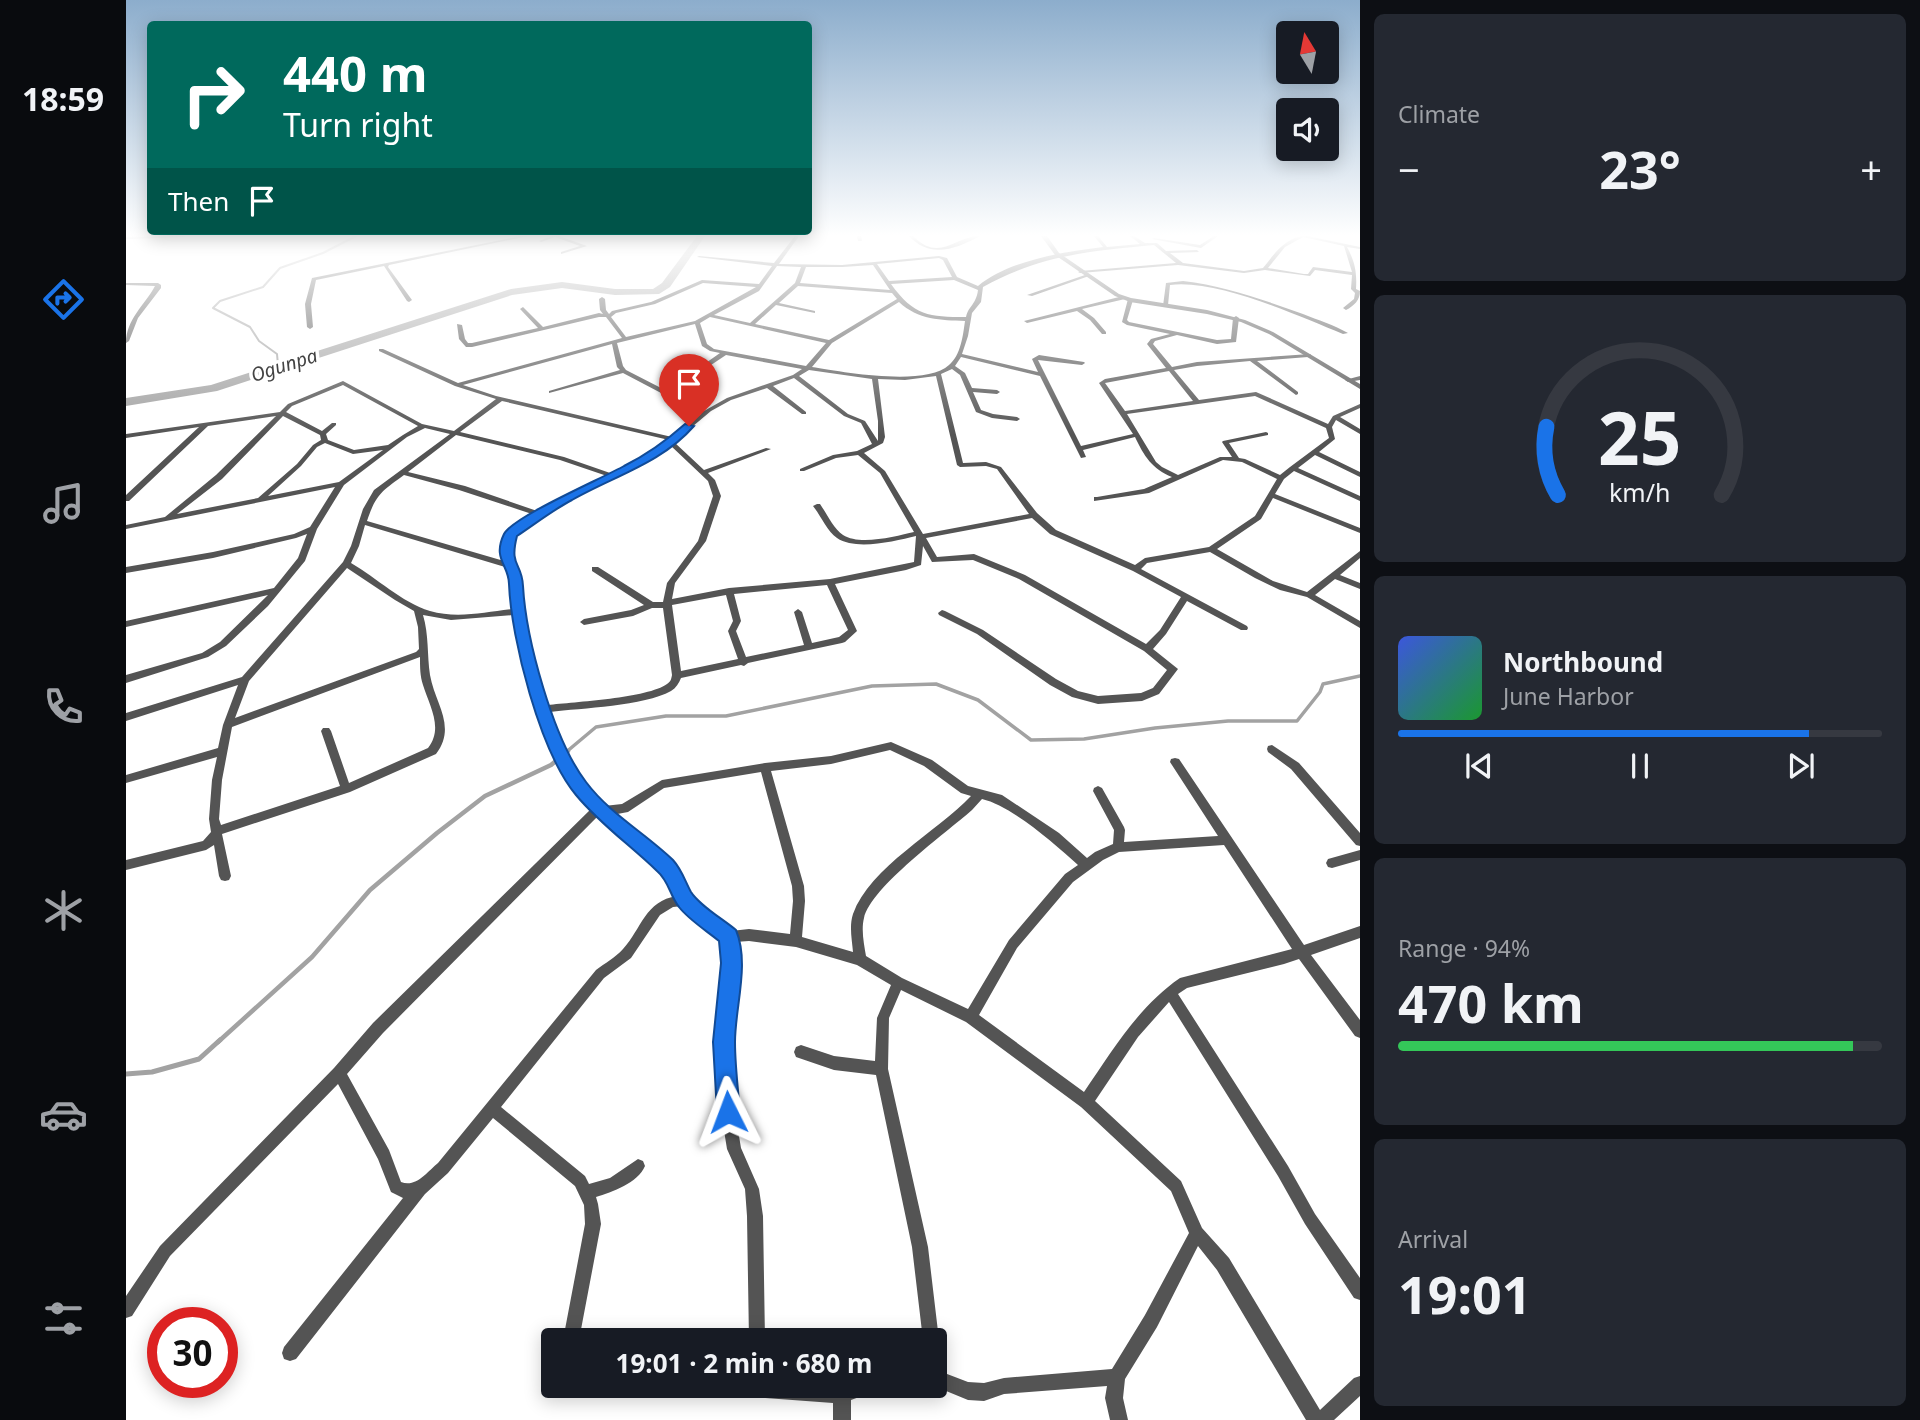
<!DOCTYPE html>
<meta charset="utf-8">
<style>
:root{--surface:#171b24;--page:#242831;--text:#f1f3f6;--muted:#9ea1a6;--line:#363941;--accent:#1a73e8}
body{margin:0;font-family:"Noto Sans",sans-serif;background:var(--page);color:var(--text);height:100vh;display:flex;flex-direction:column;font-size:26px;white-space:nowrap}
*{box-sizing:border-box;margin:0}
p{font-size:23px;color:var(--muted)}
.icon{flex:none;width:38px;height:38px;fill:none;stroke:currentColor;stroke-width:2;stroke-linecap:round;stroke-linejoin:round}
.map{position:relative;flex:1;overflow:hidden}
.side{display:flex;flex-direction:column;gap:14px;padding:14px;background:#0d0f14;width:560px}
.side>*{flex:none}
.guide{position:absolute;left:21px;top:21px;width:665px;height:214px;border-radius:7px;box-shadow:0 4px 18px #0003;background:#00695c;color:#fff;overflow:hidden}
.needle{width:46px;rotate:350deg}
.controls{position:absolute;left:1150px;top:21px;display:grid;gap:14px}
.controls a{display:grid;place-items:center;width:63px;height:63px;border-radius:7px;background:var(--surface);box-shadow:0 4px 18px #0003;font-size:35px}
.speed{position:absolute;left:21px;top:1307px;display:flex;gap:14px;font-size:35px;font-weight:700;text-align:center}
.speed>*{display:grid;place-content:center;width:91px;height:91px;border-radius:50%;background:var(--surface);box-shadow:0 4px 18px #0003;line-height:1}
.speed .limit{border:10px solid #d22;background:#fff;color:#111}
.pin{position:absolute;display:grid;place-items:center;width:60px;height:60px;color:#fff;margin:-72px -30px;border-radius:50% 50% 50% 0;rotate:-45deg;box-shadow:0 0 7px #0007}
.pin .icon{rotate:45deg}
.me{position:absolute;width:77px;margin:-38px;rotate:357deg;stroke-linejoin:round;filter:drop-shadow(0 0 5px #0008)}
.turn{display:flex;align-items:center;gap:24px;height:147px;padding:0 21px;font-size:32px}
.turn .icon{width:91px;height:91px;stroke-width:2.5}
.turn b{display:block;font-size:49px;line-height:60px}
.then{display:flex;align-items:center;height:66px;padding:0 21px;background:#0003;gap:14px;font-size:26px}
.big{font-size:52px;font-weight:700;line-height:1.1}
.side .card{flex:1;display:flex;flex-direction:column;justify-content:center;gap:10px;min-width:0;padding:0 24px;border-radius:10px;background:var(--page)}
.side .dial{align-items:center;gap:0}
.dial svg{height:182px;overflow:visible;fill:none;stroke:var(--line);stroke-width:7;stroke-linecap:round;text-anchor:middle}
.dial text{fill:var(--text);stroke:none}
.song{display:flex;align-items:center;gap:21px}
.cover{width:84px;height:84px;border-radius:10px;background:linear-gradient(135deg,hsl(230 70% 55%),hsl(130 70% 35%))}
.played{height:7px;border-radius:4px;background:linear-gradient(90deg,var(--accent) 85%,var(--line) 85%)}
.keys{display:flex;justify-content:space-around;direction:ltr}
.heat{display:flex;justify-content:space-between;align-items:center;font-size:38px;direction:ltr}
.charge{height:10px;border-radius:5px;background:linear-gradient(90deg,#34c759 94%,var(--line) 0)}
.trip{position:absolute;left:415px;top:1328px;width:406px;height:70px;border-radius:7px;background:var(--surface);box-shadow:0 4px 18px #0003;font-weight:700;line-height:70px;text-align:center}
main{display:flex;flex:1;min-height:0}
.tab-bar{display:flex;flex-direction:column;width:126px;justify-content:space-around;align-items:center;background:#090b0e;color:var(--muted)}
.tab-bar .icon{width:49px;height:49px}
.tab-bar .on{color:var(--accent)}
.tab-bar b{font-size:32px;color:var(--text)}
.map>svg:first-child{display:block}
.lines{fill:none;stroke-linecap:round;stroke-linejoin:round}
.stream-far4{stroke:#a2a2a2;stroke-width:2}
.stream-far3{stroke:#a2a2a2;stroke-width:2.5}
.stream-far2{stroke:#a2a2a2;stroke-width:3.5}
.stream-far1{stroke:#a2a2a2;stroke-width:4.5}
.stream{stroke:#a2a2a2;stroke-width:5}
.river{fill:#a2a2a2;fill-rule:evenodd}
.minor{fill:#545454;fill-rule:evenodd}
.tertiary{fill:#545454;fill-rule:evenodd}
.route{fill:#1a73e8;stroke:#114b97;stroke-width:2}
.labels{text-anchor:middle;stroke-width:7;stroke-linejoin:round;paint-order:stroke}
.far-water-label{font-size:19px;font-style:italic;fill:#434343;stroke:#fff}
</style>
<main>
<nav class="tab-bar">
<b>18:59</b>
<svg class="icon on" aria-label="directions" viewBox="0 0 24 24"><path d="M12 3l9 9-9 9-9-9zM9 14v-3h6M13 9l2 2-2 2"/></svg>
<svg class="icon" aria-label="music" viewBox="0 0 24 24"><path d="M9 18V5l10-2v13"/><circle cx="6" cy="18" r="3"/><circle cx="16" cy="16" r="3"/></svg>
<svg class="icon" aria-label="phone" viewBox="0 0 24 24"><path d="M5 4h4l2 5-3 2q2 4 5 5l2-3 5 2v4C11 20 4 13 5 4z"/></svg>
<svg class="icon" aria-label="climate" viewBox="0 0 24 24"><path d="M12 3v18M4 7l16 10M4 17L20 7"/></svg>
<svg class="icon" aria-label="car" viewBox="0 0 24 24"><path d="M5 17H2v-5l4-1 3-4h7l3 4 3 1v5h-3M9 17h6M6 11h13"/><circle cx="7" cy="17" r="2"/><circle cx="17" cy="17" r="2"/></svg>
<svg class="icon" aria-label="filters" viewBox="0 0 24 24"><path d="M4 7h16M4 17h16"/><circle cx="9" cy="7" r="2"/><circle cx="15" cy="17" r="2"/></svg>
</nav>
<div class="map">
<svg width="1234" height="1420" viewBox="0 0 1234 1420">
<rect width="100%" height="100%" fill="#fff"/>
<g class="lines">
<path class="stream-far4" d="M152,365L151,354L133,341L124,327L87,308L94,301L137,287L154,268L197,253L230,236"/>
<path class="stream-far3" d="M152,363V367"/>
<path class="stream-far2" d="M439,753L470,727L540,716H600L746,686L810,684L852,700L905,740L958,739L1029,728L1102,721H1171L1194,692L1197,684L1234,676"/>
<path class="stream-far1" d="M92,1042L186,957L244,890L311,833L359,796L425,765L442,751"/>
<path class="stream" d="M0,1074L26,1072L73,1059L94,1040"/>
<path class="river" d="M571,236H579L544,287L533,294L489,295L436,288L386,295L91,391L0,406V398L85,385L385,289L436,282L489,289H527L536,283Z"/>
<path class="minor" d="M59,236L57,237L0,239V237Z
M395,236H402L263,265L262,267L286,300L283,302L281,301L258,266L190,280L185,304L187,327L184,329L181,327L179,304L186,278Z
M426,236H433L461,246L435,254V252L454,246L429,237L415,242L413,241Z
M669,236H673L653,264L716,265L813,256L821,258L831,277L852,286C884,260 937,252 977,247L968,236H972L981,247L1014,244L1004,236H1008L1019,243H1031L1040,251L1071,250L1073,252L1044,253L1057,263L1118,271L1137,268C1149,253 1160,236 1181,236L1234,247V249L1221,247C1229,262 1231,272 1230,289L1234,291C1234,300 1228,306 1220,310L1217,308L1228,299L1229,293L1225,289L1226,275L1189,270L1184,276L1139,270L1118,273L1052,265L954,273L952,272L954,271L1050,263L1028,245C965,251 914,255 857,287L855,302L846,313L842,336L836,354L912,372L906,359L913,355L958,362L959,363L956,365L912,360L955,446L1007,434L973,383L979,379L1040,368L1021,344L1025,339L1044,334L1001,325L996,322L1002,299L1007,300L1001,320L1003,322L1091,340L1105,339L1107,318L1110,316L1113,318L1110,342L1091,344L1051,335L1029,341L1027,344L1046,367L1071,362L1184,354L1185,355L1182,357L1131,361L1172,392V394L1170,395L1124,361L1071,366L1048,370L1073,400L1130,392L1202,424L1207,416L1234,404V408L1214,417L1234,429V434L1210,420L1206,427L1209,439L1193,452L1234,472V477L1189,455L1172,468L1234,496V501L1168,471L1158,479L1149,494L1234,528V533L1147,498L1135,519L1091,549L1147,581L1181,592L1234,551V558L1214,575L1234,583V589L1209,579L1189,595L1234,621V628L1181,597L1154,590L1129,578L1084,552L1021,563L1015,569L1121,626L1122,628L1121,630H1115L1061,601L1040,634L1027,649L1052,669L1033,694L1016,701L972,704L946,697L924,685L851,634L813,615L812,613L816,610L819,611L857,630L930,679L952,691L972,696L1015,693L1027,688L1041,670L1018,651L893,579L847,560L806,562L797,546L795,565L780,570L709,584L731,631L719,642L716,643L622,663L618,666L615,665L555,678C553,683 550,688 545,691C518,706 456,708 424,712L441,758L458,785L478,806L496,804L536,780L639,763L705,756L765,742L806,760L842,786L876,795L933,833L961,858L969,852L987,844L988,830L967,791L968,788L972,786L976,788L998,827L999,830L998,842L1092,836L1044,762L1045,759L1049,758L1053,759L1178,945L1234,926V938L1185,955L1234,1020V1038L1229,1036L1173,959L1158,964L1061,988L1052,994L1162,1166L1189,1214L1234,1278V1300L1228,1298L1179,1224L1152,1176L1043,1002L1012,1037L969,1101L1055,1181L1076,1228L1103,1258L1194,1410L1228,1378L1234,1376V1396L1208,1420H1180L1091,1270L1072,1246L1031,1327L999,1379L997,1398L1002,1420H984L979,1398L981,1386L878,1394L858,1401L842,1400L808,1386V1369L842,1382L858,1383L878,1378L986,1369L1019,1315L1063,1233L1045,1191L955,1107L840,1022L775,990L763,1018L762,1069L802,1247L813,1340L811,1346L808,1347V1340H797L786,1247L750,1075L708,1070L670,1057L668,1052L670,1047L675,1045L708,1056L749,1061L751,1018L765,985L731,965L670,947L623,941L609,942L611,963L605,1042L609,1112L615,1148L633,1189L637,1216L639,1340H623L621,1216L619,1189L601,1149L595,1112L591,1042L599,963L597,940L557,906L547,907L534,915L505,958L478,978L375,1107L459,1176L463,1184L484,1178L512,1159L517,1161L519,1166C512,1183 486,1192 470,1197L472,1204L475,1224L453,1340H437L459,1224L458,1205L449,1186L367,1118L322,1173L299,1194L170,1359L164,1361L158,1359L156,1353L158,1347L277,1198L265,1192L252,1159L212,1084L44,1256L6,1316L0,1318V1296L34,1246L208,1068L247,1023L466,808L450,791L431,759L399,669L387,615L325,620L297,615C303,635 301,655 304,675C309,704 331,726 310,754L224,792L96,834L105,876L103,880L99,881L95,880L93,876L88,845L80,850L0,870V860L77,841L85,832L83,819L86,780L91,757L0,783V775L92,748L97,725L112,685L0,721V713L116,677L217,562L225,546L237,509L248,490L324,434L299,428L281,437L218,485L191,529L179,561L142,606L100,646L82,657L0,683V675L76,653L94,642L142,595L0,627V621L148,588L172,558L181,534L170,538L87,558L0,573V567L87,552L168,534L184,527L209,487L0,529V525L39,517L90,475L150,416L82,426L3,501H0V495L73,427L0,438V434L154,412L162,404L217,381L296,424L328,431L370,399L329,386L253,351V349H257L332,383L496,338L480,317H473L346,347H340L333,339L331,324L336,325L339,339L342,343H346L412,328L395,310L394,309L397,307L417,327L473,313L477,314L474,310L473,299L476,297L479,299L480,310L483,314L486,311L525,302L576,280L633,284L646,266L571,257L573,256L648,263ZM1177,237L1218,246L1226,272L1187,267L1182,274H1178L1142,268L1159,247ZM813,258L817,260L826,277L763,281L751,264ZM747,265L764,290L674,283L680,267H716ZM651,266L675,267L669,283L624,323L588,315L633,291ZM828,280L852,290C850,305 843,305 840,317C803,317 788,316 765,284ZM577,283L630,287L569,321L500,337L485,317L490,313L529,304ZM672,286L766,293L771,299L703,340L629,324L650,305L689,313V311L653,303ZM773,302C792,320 815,320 839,321C837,335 835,355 823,365C800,387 716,372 686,367L706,343ZM584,317L700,343L680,366L588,349L581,344L574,323ZM569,324L576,346L584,351L594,353L557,379L537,389L500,370L497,366L491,343ZM486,344L491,367L494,370L423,391V393L497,373L575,414L546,437L370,396L337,385ZM600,355L676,369L667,375L601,398L578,411L542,391L561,381ZM835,357L914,376L955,458L960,457L957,450L1009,437C1018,456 1026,469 1046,477L1018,489L971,497H968V501L1023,493L1097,460L1116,462L1151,479L1129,516L1083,547L1019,558L1009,565L930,530L911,513L875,467L860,462L837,463L815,374L826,369L834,375L850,412L866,418L891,421L894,419L891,417L867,414L855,410L847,392L871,394L874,392L871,390L846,388L839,373L829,366ZM683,370L746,379L752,421V441L739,421L722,414L673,376ZM1043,371L1067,401L999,411L979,383ZM810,376L831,465L834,467L860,466L871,469L903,514L797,534L759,471L738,453L757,443L759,437L752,379L779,380ZM668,378L718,416L735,423L746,444L731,451L707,455L674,469V471H678L710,458L732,455L754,473L788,532C771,536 734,546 717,535C707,528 701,514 694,504H691L687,506C695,516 701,531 711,538C730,551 769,541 790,536L788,562L704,579L603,588L546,599L549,583L580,541L595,496L589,480L582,473L645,449L640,448L578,470L548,442L585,411L605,400L641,388L676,414H680V412L647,386ZM217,385L292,426L277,435L262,445L228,450L202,440L200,434L210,425V423H206L196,431L160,412L166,406ZM1129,396L1200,428L1203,438L1164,467L1154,475L1119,459L1113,458L1103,443L1142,435V433L1140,432L1097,441L1096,442L1106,457H1094L1052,475L1036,467L1030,462L1001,414ZM376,401L543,440L502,467L487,474L438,457L334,432ZM157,416L194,435L195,440L187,445L171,464L132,498L51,514L96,479ZM330,435L434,460L481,476L426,503L414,512L339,486L282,472ZM199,443L227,454L257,450L213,482L142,496L175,466L191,447ZM544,445L582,481L587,496L572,541L541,583L537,602H527L472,567H466V571L518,605L505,610L458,619L454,622L458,625L507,616L526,608H537L546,675C545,680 545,681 541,684C522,698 448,702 422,705L409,669L395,612L394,577L386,565L384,543L388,536L432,507L506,469ZM278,475L333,490L409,515L382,532L376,543L378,561L241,521C250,494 256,491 278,475ZM906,518L924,534L1007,571L1055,597L1034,630L1020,644L899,575L848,554L811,557L800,538ZM239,525L379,567L386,577L387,609C360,612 331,619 304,611C275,602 251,578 225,563L233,546ZM221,568L269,600L288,611L292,627L293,649L290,652L109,718L123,681ZM701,585L722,630L713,637L686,643L676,612L672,609L668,612L678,645L620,657L610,631L615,621L608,594ZM600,595L607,621L602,631L612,659L555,671L546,605ZM294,657C294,667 294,676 297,685C303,705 318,728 302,748L223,783L205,731L203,728H197L195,731L214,786L95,825L93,819L96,780L106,727ZM764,750L798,766L835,793L845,796C811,832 744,867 727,914C723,926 726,940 727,952L676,937L679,901L678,886L645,771L705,764ZM635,772L666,886L667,901L664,934L623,929L605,931L563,896L555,876L544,862L486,815L502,812L538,788ZM856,799C886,806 929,844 952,865L939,874L883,940L842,1009L776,978L740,956C738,944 735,930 738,918C745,887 820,833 846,810ZM473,815C498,842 537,860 551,896C519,901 516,928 497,949C489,958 479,963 470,970L312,1163C301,1172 290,1188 275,1182L263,1150L221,1074L257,1033ZM1098,845L1166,949L1054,978C1012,1007 986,1051 958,1092L853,1015L891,948L947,882L977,860L993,852Z
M731,236H735L736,241H732Z
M783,236H787C814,263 828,236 854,236C830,249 804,259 783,236Z
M1088,236H1092L1075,248L1026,239L1028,238L1074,245Z
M959,275L963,276L906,296L901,295Z
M1057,281C1099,286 1138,300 1177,314C1192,320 1208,325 1222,333L1217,334C1172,316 1092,279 1044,285L1042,305L1037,306L1040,283Z
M0,283H32L35,285V288L12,318L3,341L0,343C0,319 19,305 29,286L0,285Z
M997,296L1000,298L999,299L956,309L968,318L980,332V334H976L964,320L951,311L901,323L898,321Z
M1234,376V380L1222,382L1219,380Z
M1146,745L1173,763L1234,833V846L1230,845L1165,769L1142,752L1141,749L1142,746Z
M1234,850V860L1206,868L1202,867L1200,863L1202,859Z
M576,1386H749L747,1392L725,1400V1420H707V1403L584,1394L578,1392Z"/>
<path class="tertiary" d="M915,236H921L933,253L993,294L1005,298L1081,310L1119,320L1147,332L1234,384V389L1143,334L1115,322L1081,314L1004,302L989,296L929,255Z"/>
</g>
<linearGradient id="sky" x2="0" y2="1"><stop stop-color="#8cadcc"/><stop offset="0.54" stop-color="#fff"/><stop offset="1" stop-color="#fff" stop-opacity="0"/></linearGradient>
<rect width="1234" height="435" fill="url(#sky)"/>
<path class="route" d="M559,424L568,426C536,463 488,476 446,500C427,510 409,524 391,536C383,567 396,562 397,586C400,639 427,739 460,782C484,814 519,833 547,860C556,870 559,881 565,892C574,906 597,919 610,930C624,964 609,1007 609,1042C609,1065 612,1089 614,1112L611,1120L602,1124L594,1120L591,1112L587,1042L595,963L593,941C581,931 563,920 553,907C544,896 543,881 531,871C504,845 474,824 450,795C414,752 385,639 383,584C383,565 366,559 378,534C388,516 477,478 498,466C520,455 541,440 559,424Z"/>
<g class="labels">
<g class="far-water-label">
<text transform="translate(158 365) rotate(-18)" y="7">Ogunpa</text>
</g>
</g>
</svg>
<div class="controls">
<a><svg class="needle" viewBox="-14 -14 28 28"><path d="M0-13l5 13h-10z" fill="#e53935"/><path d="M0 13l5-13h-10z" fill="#9ea1a6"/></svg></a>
<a><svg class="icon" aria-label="sound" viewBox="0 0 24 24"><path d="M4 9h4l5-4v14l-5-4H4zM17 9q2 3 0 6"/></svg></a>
</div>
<div class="speed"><div class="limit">30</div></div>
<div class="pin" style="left:563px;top:426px;background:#d93025"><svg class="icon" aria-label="arrive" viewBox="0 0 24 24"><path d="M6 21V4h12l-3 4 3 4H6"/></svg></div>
<svg class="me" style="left:602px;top:1112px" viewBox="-20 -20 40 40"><path d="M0-17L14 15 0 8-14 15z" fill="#1a73e8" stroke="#fff" stroke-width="4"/></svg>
<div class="trip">19:01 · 2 min · 680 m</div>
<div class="guide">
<div class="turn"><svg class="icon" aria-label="right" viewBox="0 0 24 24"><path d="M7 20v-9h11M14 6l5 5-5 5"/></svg><div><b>440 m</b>Turn right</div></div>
<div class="then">Then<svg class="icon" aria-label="arrive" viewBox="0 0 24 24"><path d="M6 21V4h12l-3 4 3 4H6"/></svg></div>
</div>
</div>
<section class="side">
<div class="card"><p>Climate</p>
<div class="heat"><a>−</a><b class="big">23°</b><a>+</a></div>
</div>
<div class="card dial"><svg viewBox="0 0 100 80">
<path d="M14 69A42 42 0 1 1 86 69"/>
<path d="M14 69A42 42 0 0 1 9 39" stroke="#1a73e8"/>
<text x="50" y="56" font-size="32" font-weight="700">25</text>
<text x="50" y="72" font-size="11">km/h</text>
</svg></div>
<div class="card">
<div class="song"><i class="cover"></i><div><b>Northbound</b><p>June Harbor</p></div></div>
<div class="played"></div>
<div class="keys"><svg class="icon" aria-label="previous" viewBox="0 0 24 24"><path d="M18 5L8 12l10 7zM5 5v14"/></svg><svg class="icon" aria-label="pause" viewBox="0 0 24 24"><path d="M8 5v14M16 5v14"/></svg><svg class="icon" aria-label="next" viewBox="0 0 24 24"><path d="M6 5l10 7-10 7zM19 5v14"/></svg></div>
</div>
<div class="card"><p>Range · 94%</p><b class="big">470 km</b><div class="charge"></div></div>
<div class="card"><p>Arrival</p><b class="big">19:01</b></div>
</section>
</main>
